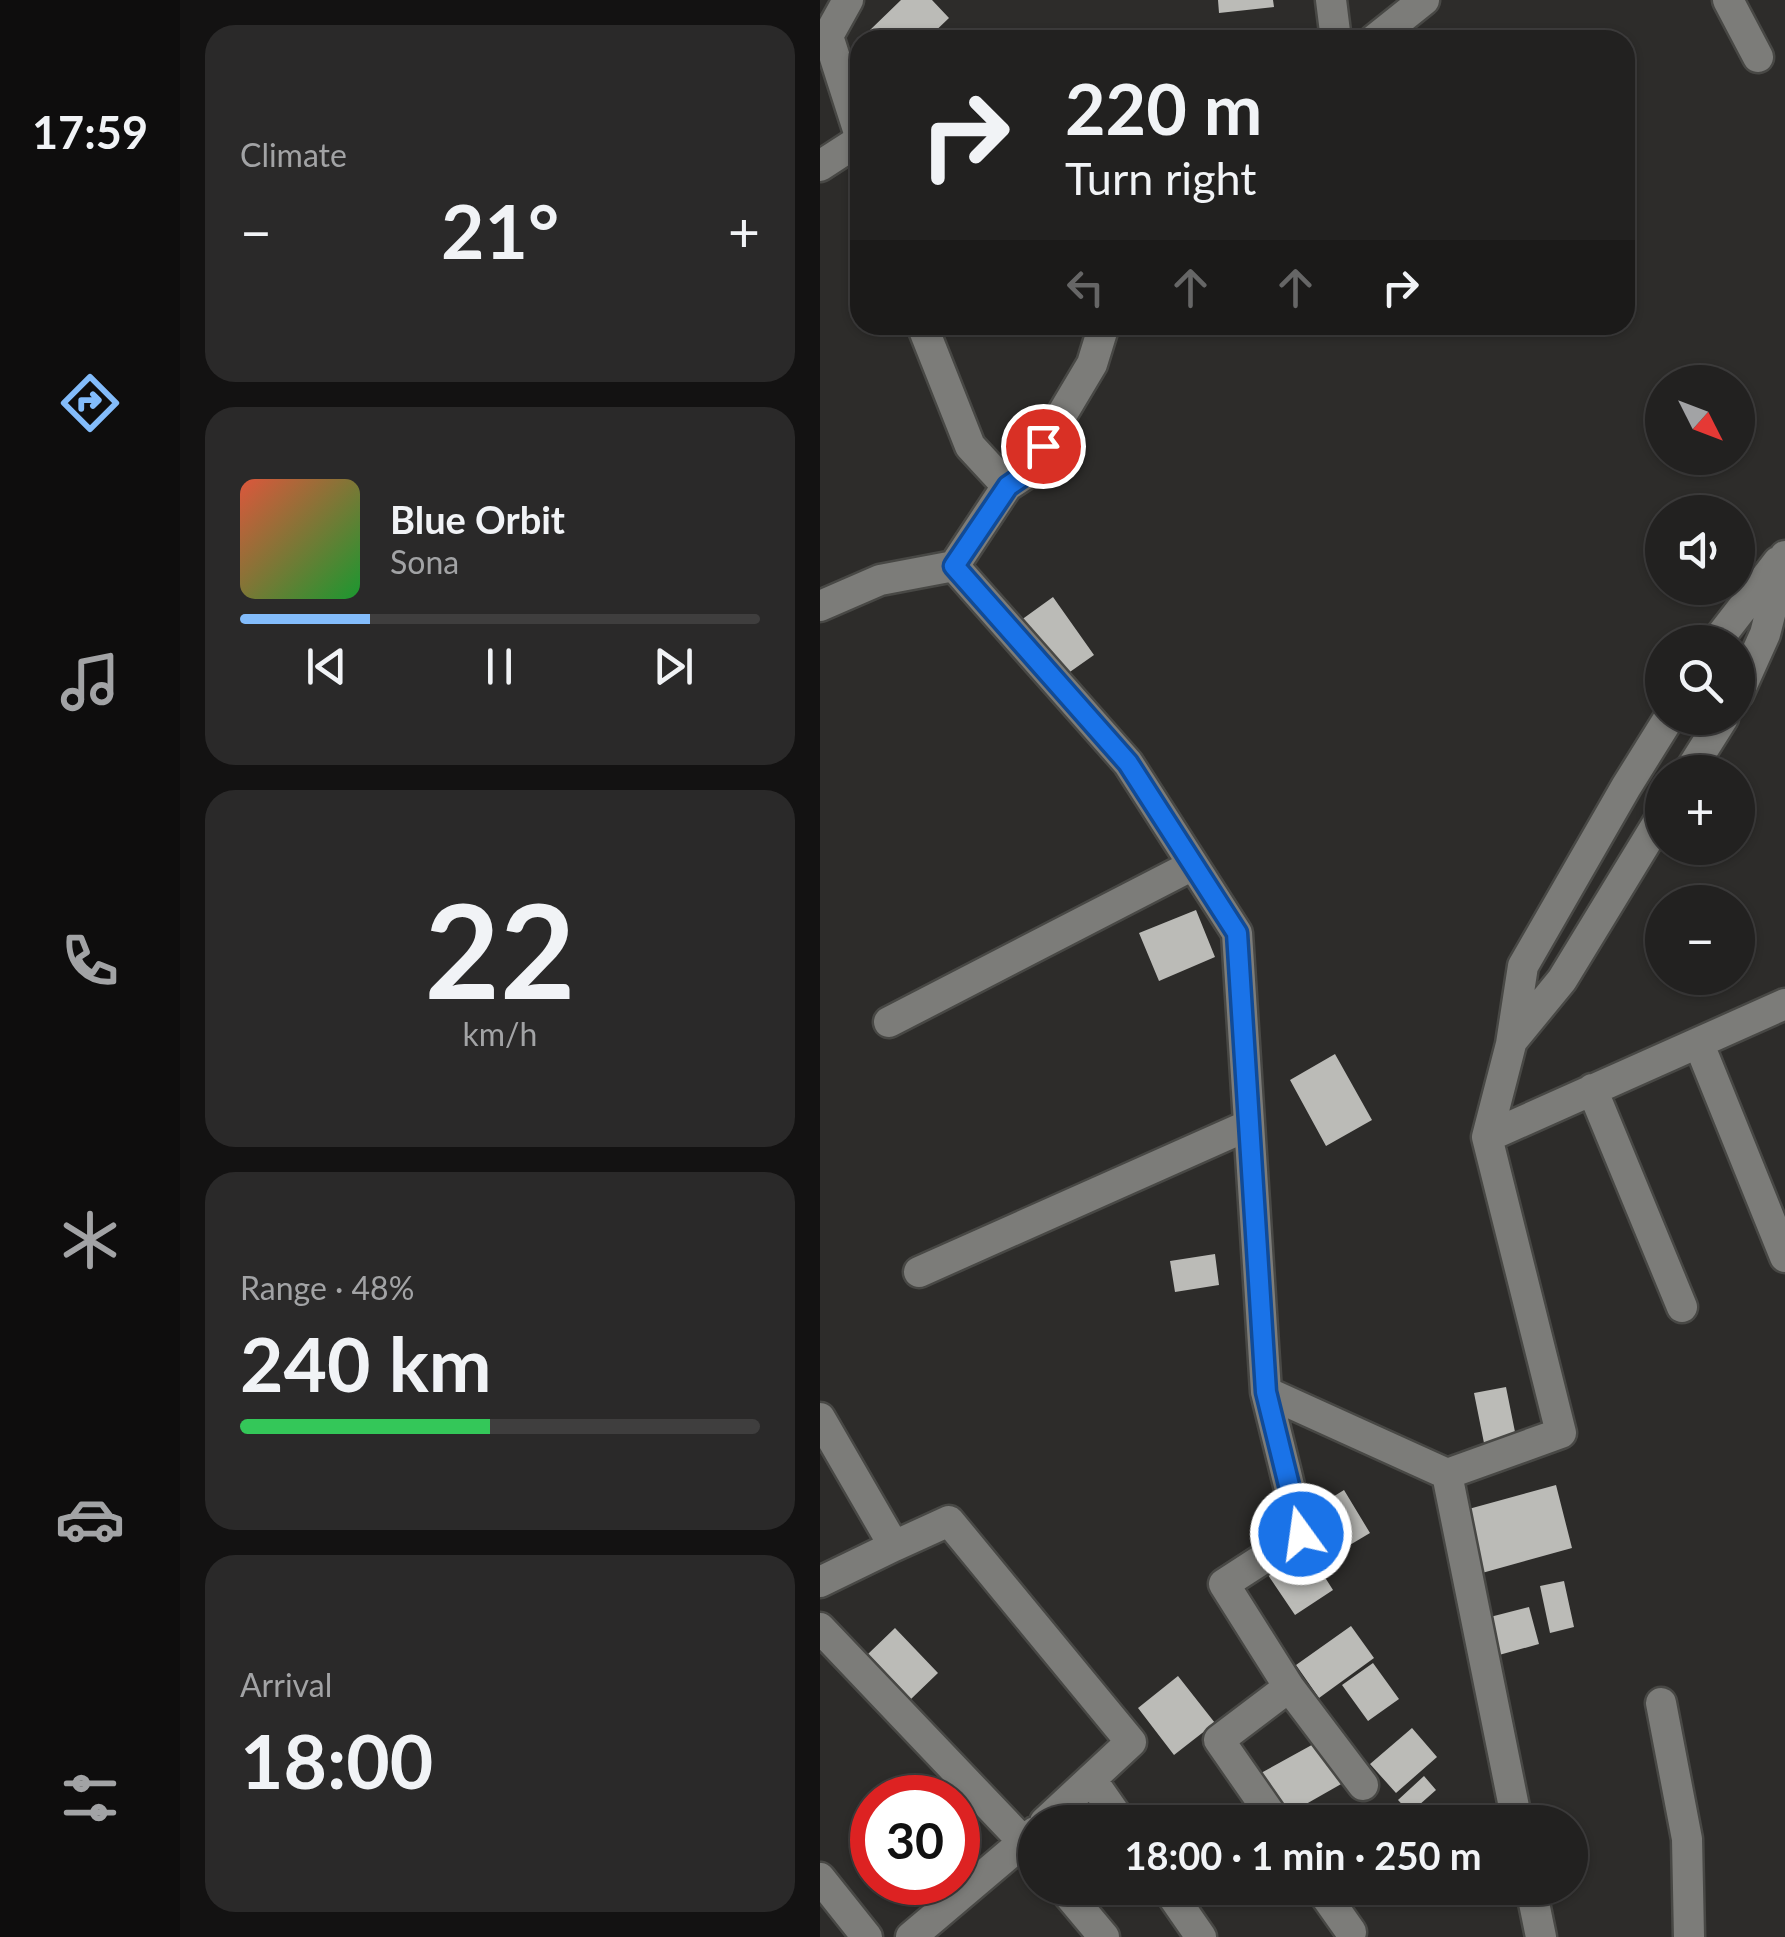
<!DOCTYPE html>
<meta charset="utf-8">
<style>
:root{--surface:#222120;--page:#2a2929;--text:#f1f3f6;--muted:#a2a3a5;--line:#3f3e3e;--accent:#83bcfb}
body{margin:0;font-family:Lato,sans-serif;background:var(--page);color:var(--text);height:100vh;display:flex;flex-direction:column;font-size:38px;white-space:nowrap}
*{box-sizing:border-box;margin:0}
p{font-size:32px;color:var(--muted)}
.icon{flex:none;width:55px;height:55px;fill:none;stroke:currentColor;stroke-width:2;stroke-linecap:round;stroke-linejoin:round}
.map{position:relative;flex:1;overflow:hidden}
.side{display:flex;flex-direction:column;gap:25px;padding:25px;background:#131212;width:640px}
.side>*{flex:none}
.guide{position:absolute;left:30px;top:30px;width:785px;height:305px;border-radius:30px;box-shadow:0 2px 8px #0004,0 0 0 2px var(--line);background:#222120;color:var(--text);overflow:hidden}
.needle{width:65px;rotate:132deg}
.tools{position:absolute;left:825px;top:365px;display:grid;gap:20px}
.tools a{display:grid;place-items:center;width:110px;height:110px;border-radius:50%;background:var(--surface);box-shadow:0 2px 8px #0004,0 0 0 2px var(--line);font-size:50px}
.speed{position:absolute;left:30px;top:1775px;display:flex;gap:20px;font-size:50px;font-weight:700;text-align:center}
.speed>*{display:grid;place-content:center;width:130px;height:130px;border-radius:50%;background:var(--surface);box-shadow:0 2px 8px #0004,0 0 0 2px var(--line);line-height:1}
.speed .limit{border:15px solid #d22;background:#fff;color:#111}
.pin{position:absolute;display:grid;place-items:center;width:85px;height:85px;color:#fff;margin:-42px;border:5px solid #fff;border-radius:50%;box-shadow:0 2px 10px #0007}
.me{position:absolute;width:110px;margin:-55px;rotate:346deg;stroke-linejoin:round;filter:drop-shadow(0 0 8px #0008)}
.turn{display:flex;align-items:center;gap:35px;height:210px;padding:0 50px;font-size:45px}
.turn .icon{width:130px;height:130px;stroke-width:2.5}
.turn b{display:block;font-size:70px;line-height:85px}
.lanes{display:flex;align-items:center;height:95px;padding:0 50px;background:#0003;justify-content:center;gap:50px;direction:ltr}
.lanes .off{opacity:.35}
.big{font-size:75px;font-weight:700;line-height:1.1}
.side .widget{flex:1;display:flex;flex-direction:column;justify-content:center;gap:15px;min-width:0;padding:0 35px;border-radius:30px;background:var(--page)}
.side .dial{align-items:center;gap:0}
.dial b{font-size:130px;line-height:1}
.song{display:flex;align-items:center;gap:30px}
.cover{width:120px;height:120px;border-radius:15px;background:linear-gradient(135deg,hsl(10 70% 55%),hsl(130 70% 35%))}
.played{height:10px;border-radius:5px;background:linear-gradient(90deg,var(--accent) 25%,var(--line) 25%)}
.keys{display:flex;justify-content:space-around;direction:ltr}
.heat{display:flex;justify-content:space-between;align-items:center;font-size:55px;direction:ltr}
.charge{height:15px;border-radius:8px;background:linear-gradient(90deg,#34c759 48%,var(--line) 0)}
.trip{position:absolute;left:198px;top:1805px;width:570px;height:100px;border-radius:50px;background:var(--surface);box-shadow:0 2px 8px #0004,0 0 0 2px var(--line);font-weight:700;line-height:100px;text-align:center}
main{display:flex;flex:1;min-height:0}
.tab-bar{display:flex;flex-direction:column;width:180px;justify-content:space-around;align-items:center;background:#0e0d0d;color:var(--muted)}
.tab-bar .icon{width:70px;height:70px}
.tab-bar .on{color:var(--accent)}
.tab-bar b{font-size:45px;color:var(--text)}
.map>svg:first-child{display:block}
.building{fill:#bbbbb7}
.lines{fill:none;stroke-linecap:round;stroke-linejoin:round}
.minor-casing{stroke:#484845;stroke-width:35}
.minor{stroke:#7c7c79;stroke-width:30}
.route-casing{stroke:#114b97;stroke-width:25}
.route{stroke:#1a73e8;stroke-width:18}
</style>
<main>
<nav class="tab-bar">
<b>17:59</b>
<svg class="icon on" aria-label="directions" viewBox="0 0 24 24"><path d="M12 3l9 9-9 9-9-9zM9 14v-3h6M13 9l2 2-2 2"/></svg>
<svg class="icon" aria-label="music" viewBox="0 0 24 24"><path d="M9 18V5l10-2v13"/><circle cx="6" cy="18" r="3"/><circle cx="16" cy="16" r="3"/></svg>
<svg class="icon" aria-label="phone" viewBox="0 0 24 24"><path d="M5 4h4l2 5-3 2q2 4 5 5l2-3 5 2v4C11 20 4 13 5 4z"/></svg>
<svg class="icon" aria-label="climate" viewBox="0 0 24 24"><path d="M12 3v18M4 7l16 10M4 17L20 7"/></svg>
<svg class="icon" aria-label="car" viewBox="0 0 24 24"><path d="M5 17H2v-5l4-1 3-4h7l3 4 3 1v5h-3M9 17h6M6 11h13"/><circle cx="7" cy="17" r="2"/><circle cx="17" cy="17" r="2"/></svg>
<svg class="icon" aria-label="filters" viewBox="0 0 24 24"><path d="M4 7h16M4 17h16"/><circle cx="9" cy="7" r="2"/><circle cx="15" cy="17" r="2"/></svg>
</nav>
<section class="side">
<div class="widget"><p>Climate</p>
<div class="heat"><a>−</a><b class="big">21°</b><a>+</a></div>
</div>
<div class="widget">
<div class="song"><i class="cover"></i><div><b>Blue Orbit</b><p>Sona</p></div></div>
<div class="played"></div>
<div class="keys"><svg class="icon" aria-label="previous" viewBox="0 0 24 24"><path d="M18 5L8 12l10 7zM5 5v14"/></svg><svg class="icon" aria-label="pause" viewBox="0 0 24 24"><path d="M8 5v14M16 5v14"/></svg><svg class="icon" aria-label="next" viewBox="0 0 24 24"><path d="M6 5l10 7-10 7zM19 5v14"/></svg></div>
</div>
<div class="widget dial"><b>22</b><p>km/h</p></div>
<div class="widget"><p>Range · 48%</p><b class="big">240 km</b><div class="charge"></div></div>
<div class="widget"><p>Arrival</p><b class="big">18:00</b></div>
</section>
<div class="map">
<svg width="965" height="1937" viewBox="0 0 965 1937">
<rect width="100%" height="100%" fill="#2d2c2a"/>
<path class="building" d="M81,0H112L129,18L106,40H59L50,30Z
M398,0H453L454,7L399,13Z
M233,597L274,655L237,681L197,623Z
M376,910L395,957L339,981L319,933Z
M515,1054L552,1120L506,1146L470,1080Z
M395,1254L399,1285L355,1292L350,1261Z
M686,1387L696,1437L664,1443L654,1393Z
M736,1485L752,1548L662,1573L645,1510Z
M524,1490L550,1533L513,1555L487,1513Z
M485,1546L513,1590L475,1615L446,1572Z
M744,1581L754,1627L730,1633L720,1586Z
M709,1607L719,1644L679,1655L670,1617Z
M531,1626L554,1658L499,1698L476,1665Z
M75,1628L118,1673L91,1699L48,1654Z
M553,1663L579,1699L548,1721L522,1685Z
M358,1676L395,1723L354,1755L318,1708Z
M592,1728L617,1757L576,1793L550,1764Z
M499,1741L523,1783L465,1816L441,1773Z
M604,1776L616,1790L590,1813L578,1800Z
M438,1888H464L448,1900Z"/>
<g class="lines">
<defs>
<path id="minor" d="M28,0L8,36L40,136
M511,0L516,40
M908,0L938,57
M554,40L604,0
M0,166L40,140
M102,325L150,446L187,486
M134,566L308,763L417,933L446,1392L481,1534L404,1584L469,1687L543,1785
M0,606L60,580L134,566L187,486L207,473L272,364L284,325
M896,642L958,562
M918,694L945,634L965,556
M869,772L903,718
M69,1022L373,865
M692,1041L742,980L842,816
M879,1044L965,1257
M772,1089L862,1307
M667,1137L965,1004
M99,1272L429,1125
M446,1392L627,1474L741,1433L667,1137L691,1044L703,966L806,787L849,718
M0,1418L74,1546
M627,1474L697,1822
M0,1582L74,1546L129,1521L311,1742L225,1822
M0,1628L215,1854
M841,1703L867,1839L869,1937
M271,1779L301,1822
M456,1822L399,1740L469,1687
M0,1878L47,1937
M243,1888L284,1937
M347,1888L381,1937
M500,1888L531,1932
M711,1888L721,1937
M91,1937L215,1832"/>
</defs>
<use href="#minor" class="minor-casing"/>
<use href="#minor" class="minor"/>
</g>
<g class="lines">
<defs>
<path id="route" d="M223,446L207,473L188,486L134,566L308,763L417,933L446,1392L481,1534"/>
</defs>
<use href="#route" class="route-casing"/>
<use href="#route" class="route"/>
</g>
</svg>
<div class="tools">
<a><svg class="needle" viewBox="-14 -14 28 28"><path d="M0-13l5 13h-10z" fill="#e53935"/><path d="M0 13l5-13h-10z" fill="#a2a3a5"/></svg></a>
<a><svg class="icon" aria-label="sound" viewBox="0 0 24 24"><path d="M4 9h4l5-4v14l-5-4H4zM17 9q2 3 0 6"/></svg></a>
<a><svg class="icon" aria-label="search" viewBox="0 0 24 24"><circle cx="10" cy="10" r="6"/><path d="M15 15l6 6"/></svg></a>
<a>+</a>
<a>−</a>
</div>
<div class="speed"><div class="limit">30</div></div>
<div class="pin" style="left:223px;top:446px;background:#d93025"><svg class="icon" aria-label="arrive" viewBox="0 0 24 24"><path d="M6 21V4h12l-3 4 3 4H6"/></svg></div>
<svg class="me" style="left:481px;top:1534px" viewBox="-20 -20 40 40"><circle r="17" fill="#1a73e8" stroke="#fff" stroke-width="3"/><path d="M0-11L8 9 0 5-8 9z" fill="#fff"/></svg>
<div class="trip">18:00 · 1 min · 250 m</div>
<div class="guide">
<div class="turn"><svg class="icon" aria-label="right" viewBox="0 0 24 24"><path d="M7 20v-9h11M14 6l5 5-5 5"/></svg><div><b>220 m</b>Turn right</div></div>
<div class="lanes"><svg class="icon off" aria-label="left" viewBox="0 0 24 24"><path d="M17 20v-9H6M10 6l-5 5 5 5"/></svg><svg class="icon off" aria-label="ahead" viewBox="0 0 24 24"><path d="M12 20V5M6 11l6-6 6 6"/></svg><svg class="icon off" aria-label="ahead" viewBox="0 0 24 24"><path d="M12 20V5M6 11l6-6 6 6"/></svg><svg class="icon" aria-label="right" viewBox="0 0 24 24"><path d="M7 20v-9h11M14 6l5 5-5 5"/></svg></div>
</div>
</div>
</main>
